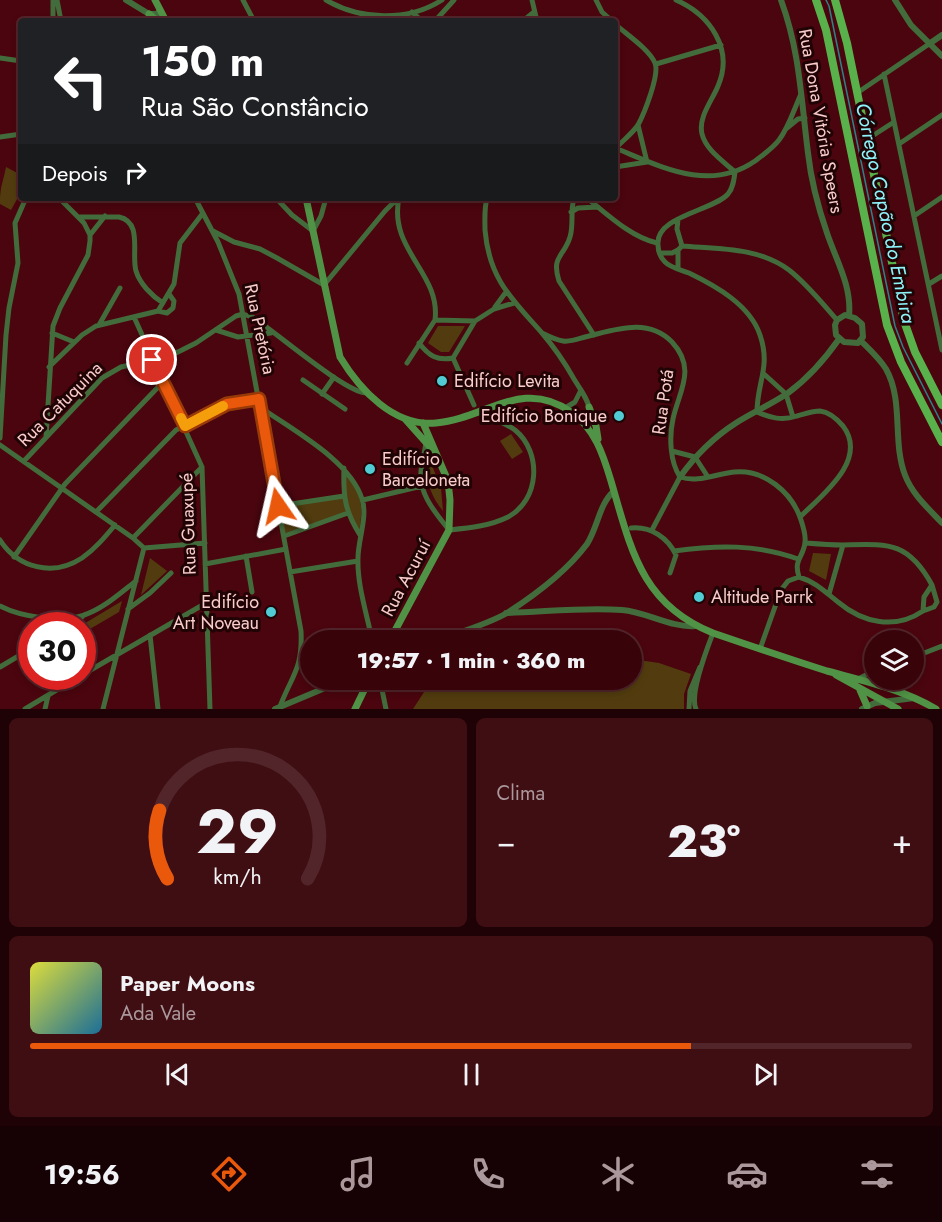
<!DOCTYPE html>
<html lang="pt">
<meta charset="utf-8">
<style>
:root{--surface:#38040a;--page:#3f0e13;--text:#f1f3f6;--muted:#ab989c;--line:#52252b;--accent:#ea580c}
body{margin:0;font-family:Jost,sans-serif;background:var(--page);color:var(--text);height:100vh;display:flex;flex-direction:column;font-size:22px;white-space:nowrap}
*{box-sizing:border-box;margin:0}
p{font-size:20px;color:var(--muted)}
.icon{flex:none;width:33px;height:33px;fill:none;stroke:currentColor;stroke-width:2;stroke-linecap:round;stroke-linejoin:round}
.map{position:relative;height:709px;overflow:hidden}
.details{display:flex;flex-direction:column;gap:9px;padding:9px;background:#1f0206;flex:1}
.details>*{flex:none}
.guide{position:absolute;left:18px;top:18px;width:600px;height:183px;border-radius:6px;box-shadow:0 3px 9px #0003,0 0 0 2px var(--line);background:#202124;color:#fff;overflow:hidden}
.controls{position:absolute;left:864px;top:630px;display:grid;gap:12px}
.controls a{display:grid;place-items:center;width:60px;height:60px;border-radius:50%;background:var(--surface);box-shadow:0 3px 9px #0003,0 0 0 2px var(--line);font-size:30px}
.speed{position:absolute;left:18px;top:612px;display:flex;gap:12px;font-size:30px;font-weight:700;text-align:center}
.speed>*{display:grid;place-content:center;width:78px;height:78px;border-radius:50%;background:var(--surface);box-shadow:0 3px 9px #0003,0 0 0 2px var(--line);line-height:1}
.speed .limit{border:9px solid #d22;background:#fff;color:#111}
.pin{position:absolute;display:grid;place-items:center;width:51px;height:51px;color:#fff;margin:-26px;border:3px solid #fff;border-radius:50%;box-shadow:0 2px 6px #0007}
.me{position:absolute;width:66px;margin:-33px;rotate:349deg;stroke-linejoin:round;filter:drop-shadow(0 0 4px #0008)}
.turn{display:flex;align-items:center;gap:21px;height:126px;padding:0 24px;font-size:27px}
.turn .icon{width:78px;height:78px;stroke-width:2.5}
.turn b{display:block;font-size:42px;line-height:51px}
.then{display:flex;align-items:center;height:57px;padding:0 24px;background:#0003;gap:12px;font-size:22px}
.big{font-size:45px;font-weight:800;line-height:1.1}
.details .tile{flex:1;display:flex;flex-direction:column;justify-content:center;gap:9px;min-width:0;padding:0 21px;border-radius:9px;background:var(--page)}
.details .dial{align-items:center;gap:0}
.dial svg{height:156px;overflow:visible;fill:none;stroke:var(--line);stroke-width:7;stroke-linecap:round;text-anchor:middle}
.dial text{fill:var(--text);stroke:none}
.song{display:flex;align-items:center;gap:18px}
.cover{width:72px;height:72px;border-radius:9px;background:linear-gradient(135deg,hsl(60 70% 55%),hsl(200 70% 35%))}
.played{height:6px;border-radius:3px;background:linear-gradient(90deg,var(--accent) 75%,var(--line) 75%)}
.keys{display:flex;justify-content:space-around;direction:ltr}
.heat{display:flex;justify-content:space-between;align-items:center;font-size:33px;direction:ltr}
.details .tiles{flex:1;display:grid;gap:9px;grid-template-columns:1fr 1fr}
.tile:last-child{grid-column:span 2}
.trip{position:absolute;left:300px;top:630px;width:342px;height:60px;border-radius:30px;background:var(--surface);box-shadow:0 3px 9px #0003,0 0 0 2px var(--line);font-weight:800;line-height:60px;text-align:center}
.tab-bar{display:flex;height:96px;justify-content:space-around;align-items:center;background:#160204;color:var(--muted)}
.tab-bar .icon{width:42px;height:42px}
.tab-bar .on{color:var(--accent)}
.tab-bar b{font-size:27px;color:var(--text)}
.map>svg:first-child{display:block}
.green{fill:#523c0f}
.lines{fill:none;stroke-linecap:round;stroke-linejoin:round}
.stream{stroke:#2e8187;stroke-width:1.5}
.minor{stroke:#436c3c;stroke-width:5}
.tertiary{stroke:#436c3c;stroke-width:6}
.secondary{stroke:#509346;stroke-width:7}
.primary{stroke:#59b14c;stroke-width:8}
.route-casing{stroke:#983908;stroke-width:15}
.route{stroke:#ea580c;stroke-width:10}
.slow{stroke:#f59e0b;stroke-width:10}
.poi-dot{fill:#51ccd4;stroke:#200405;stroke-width:2}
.labels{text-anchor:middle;stroke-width:6;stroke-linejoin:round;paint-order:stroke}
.street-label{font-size:18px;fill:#f9cdcb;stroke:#200405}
.poi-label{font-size:18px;fill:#f9cdcb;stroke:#200405;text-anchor:start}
.water-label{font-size:20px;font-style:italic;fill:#8df4fb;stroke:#200405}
</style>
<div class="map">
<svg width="942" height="709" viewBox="0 0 942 709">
<rect width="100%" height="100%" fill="#4b050e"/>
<path class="green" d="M6,167L21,175V192L11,210L0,204C0,186 3,183 6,167Z
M438,326H465L449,352H441L428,343Z
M511,434L523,452L512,459L500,441Z
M429,458L441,488L443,511C430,495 424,478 429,458Z
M345,470C361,498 364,500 359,533L345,500Z
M343,496L347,512L285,533L280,507Z
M813,553L831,554L826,580L809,571Z
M150,558L167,571L141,595Z
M122,601L119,612L83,633L82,625Z
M632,659L659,663L691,674L684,694V709H413L426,689L440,680H632Z"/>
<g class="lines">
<path class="stream" d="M826,0L829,6L895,326L903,347L942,424"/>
<path class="minor" d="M53,0V21
M57,0L61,21
M243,0L254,21
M326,0C360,20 408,22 442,0
M532,0L537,21
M596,0L602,12L612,21
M676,0C710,15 734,49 718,86C712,101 698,117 702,134C706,150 723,161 735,172C734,180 733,188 728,194C713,211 655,216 658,245C658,251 661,258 665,262C671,268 682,270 689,273C716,286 750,305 760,335C771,367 757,382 757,412C771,418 782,421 797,416C805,414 812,411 820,411C829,412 837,419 843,426C869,460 821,496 800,517
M412,12L422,21
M435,21L454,0
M523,21L534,12
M615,24C626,34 649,49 655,63C660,74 644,114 638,125C632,134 622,141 615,149
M0,58L21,61
M656,64L721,45
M884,74L942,350
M857,93L929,44
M787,128L798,119L805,118
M0,137L21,134
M866,140L894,122
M899,144L942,115
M615,148C660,166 709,193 755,161C763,155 773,148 779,140C789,127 794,109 801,94
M615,167L647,162L638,125
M195,198L218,242L239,294L301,631C303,670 291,676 279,709
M276,198L292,215L313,231L321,216L326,198
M399,198C388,250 441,273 435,320L407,363
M487,198C484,209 485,219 485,230C489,279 512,299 542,333C554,347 565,363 574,379C580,389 589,400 590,412L582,421
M574,198C570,211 574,224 570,237C564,257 551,256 559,281L594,335
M587,198C608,215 631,237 657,243
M571,212L578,208L598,207
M914,216L942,197
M80,217H119C143,222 131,254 136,271C140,284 152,296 163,303
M678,219L677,229L682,246L678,250V268
M213,231L234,242L260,249L277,258L324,285L385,211L398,198
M90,235L105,216
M682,246C718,249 758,247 789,270C807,284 822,303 837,320
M660,253H672L678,250
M929,284L942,276
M495,307L506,292
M158,311L167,313L173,308L174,301L169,294
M134,317L202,467L210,709
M435,320L475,321
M99,325L120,288
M216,330L238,337L271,333
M52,333L74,342
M542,333C548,336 556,340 563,341C571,342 578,339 585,337C615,330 647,317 672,342C697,369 679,391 673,419C669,437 670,462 680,477C698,483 715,474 734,472C764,469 792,492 801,520C803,526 806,535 805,542C804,557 793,559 799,577
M419,343C429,356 437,361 453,358L475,321L494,309L514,303
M453,358L474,405
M49,367L82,335L96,326L158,311L174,284L180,243L203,213
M764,374L786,394L793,417
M303,380L345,409
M322,394L334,377
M260,407C292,430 350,460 362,499C368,516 358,540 358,558C357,585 367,614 372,640
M565,408L575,402L581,390
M46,437L53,326L60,308L88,255L90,241V235L84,223L59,198
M0,438L6,335L9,308L18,263L15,223L26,198
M426,442C425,452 422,461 421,471C419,495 435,512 449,530C469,528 490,526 508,517C540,500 542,452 515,430C504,422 489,417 477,412
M0,445L133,538L144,548L205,543
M672,451L695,457L708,477
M24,461L102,378L121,367L152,360L178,352L196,343L236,316L243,314L252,317C275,331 345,393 367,393
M344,468C343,497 345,511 360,535
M363,500L422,486
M278,506L344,496
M96,512L176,430L227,404L259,399
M631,528C651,526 668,538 676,555L670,573
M652,530L680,477
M284,536L348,513
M133,538L202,467
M0,540C18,568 53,577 82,558C95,549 105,537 115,525
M674,551C717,545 757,544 798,559
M246,556L252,592
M14,557L65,484L163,382
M205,564L286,549
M290,572L358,561
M799,577C816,582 825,592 838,602C863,623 895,630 923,611L924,597L932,585C908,541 888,544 843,545C830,545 818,544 806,543
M829,594L843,545
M0,606C21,617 61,623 84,615C103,609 120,593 136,581
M128,609L150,593L171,573
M923,611L934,607L937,602L932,585
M69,626L82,617
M150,635L158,709
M760,649L781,590L788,581L799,577
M914,657L942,646
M0,667L32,648
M82,675L206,603
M860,678L874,671
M380,680L386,709
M25,709L80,676
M45,709L48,696
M103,709L144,548
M689,709L690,691L700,667
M696,709C689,694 707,649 713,633"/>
<path class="tertiary" d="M126,0L149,14H157L160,10
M781,0C800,52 801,99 808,153C811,180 818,207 827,233C836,260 852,286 849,316
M895,0L911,25L942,56
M929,44L942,35
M845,315L855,318L862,324L863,337L858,343L844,342L836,335L835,325L837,320Z
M861,341C870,350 879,358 886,369C904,401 892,441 905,475C912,494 928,508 942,523
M680,477C695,456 714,437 736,423C753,412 772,404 788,393C807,379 825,359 839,339
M506,613C545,612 583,607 622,610C647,612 671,628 695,626
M438,640C460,632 486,625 507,613C535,595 567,571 587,544C598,527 599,504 614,491
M275,709L344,680
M862,709L875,703L914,698"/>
<path class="secondary" d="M155,0L166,21
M149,14L157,21
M306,198L340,357C360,390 394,427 436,423C485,419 522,377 571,412C595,429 603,454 611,481C631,549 641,604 713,633C751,646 789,659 827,671C864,681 902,689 936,709
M589,407L596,426L598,439
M405,419L430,447
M390,640L449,530L450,500L448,481L423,423
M836,675L898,709
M860,690L867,706
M355,709L369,680"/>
<path class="primary" d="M816,0L826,30L887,325L901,362L942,442
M835,0L847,43L904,321L915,352L942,405"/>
</g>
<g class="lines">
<defs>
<path id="route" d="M152,360L185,426L227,404L259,399L278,506"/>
</defs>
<use href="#route" class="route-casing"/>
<use href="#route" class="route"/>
<path class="slow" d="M181,418L185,426L223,406"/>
</g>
<g class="poi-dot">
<circle cx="442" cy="381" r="6"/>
<circle cx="619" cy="416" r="6"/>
<circle cx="370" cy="469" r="6"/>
<circle cx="699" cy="597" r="6"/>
<circle cx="271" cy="612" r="6"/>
</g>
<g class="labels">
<g class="street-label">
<text transform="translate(821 121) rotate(80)" y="6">Rua Dona Vitória Speers</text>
<text transform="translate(260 329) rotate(78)" y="6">Rua Pretória</text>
<text transform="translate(663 402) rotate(-82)" y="6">Rua Potá</text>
<text transform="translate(60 404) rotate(-45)" y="6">Rua Catuquina</text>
<text transform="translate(188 524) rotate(-92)" y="6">Rua Guaxupé</text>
<text transform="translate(406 578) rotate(-62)" y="6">Rua Acuruí</text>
</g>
<g class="poi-label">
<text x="454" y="387">Edifício Levita</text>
<text x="607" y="422" text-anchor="end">Edifício Bonique</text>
<text x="382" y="465">Edifício<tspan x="382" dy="21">Barceloneta</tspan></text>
<text x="711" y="603">Altitude Parrk</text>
<text x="259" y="608" text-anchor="end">Edifício<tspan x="259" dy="21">Art Noveau</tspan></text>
</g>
<g class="water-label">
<text transform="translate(886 213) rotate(78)" y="7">Córrego Capão do Embira</text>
</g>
</g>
</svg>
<div class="controls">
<a><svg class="icon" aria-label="layers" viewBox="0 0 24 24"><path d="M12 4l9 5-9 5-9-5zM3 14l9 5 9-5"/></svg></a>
</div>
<div class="speed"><div class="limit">30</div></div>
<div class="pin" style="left:152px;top:360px;background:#d93025"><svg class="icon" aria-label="arrive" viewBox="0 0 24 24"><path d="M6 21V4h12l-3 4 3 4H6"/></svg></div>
<svg class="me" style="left:278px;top:506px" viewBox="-20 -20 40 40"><path d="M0-17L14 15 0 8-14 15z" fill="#ea580c" stroke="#fff" stroke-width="4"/></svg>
<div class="trip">19:57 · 1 min · 360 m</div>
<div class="guide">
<div class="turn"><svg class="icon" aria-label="left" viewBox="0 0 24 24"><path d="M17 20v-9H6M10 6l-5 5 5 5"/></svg><div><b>150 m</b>Rua São Constâncio</div></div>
<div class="then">Depois<svg class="icon" aria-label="right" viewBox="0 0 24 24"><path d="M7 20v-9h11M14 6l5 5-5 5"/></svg></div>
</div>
</div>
<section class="details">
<div class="tiles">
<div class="tile dial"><svg viewBox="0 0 100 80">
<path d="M14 69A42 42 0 1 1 86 69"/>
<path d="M14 69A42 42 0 0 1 10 34" stroke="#ea580c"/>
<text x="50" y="56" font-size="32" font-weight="700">29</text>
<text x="50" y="72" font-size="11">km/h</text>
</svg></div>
<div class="tile"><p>Clima</p>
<div class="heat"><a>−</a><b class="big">23°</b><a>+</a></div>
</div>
<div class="tile">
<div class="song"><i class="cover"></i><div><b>Paper Moons</b><p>Ada Vale</p></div></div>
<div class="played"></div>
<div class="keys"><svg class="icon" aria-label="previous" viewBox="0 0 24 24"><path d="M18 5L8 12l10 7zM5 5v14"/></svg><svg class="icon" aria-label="pause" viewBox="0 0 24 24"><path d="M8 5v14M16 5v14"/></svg><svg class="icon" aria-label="next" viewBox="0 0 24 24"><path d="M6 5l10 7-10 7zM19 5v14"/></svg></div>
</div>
</div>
</section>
<nav class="tab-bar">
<b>19:56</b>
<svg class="icon on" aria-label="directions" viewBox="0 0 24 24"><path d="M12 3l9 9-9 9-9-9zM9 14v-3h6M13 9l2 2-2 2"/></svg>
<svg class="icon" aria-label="music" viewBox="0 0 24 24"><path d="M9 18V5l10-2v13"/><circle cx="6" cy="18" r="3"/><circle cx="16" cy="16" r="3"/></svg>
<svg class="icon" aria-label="phone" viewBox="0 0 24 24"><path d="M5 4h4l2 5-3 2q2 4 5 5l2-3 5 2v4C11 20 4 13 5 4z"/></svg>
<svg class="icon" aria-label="climate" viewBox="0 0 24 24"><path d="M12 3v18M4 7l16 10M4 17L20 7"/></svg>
<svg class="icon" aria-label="car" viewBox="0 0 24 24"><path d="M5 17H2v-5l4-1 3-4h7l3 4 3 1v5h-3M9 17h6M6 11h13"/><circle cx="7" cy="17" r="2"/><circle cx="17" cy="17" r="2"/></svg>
<svg class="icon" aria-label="filters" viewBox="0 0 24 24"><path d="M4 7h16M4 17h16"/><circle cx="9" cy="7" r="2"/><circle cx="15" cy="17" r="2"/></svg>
</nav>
